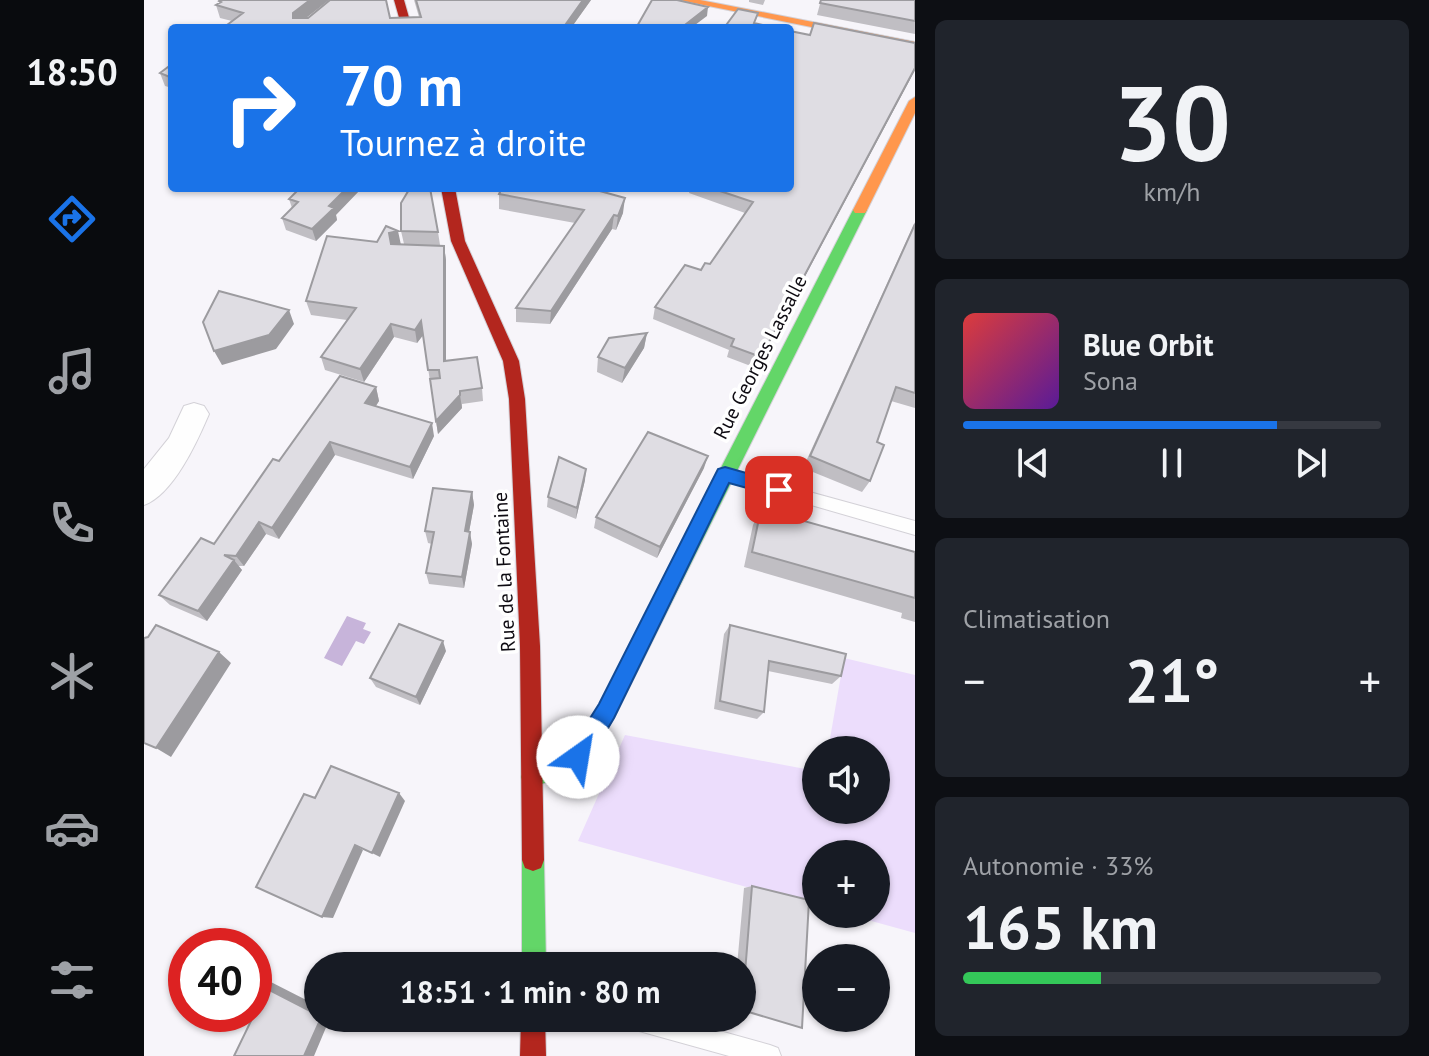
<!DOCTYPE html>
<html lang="fr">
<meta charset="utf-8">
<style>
:root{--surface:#171b24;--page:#20242c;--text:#f1f3f6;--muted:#9ea1a6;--line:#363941;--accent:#1a73e8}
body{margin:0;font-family:"PT Sans",sans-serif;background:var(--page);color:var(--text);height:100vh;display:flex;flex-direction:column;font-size:30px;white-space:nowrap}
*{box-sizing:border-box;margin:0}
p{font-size:26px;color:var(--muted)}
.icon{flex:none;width:44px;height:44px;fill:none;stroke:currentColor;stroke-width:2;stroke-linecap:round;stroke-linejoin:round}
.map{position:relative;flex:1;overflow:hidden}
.panel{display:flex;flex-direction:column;gap:20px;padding:20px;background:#0d0f14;width:514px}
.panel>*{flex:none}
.hud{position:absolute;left:24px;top:24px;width:626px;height:168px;border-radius:8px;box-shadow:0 2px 6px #0004;background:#1a73e8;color:#fff;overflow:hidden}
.fabs{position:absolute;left:658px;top:736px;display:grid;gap:16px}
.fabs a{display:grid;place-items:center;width:88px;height:88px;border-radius:50%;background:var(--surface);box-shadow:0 2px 6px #0004;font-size:40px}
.speed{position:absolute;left:24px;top:928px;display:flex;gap:16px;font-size:40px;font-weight:700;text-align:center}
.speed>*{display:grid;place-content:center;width:104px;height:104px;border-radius:50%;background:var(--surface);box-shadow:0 2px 6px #0004;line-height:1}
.speed .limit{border:12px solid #d22;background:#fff;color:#111}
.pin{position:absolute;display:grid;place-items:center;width:68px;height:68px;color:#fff;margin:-34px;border-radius:16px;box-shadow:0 4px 12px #0006}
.me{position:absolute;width:88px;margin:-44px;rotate:32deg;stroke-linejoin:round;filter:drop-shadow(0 0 6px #0008)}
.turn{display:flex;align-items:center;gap:28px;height:168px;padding:0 40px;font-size:36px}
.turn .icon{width:104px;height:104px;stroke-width:2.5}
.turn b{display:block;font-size:56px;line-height:68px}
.big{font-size:60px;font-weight:600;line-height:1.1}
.panel .widget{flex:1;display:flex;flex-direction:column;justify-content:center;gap:12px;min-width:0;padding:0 28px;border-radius:12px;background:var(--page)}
.panel .dial{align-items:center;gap:0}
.dial b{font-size:104px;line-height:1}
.song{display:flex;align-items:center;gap:24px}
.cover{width:96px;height:96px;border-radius:12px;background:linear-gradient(135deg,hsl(0 70% 55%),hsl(270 70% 35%))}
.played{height:8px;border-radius:4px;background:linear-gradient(90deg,var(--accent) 75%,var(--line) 75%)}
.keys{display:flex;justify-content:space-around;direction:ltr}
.heat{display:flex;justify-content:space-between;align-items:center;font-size:44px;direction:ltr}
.charge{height:12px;border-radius:6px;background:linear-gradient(90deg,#34c759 33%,var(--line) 0)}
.trip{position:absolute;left:160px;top:952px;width:452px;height:80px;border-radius:40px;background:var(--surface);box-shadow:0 2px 6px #0004;font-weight:600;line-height:80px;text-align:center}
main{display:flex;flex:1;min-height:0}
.menu{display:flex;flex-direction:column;width:144px;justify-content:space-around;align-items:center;background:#090b0e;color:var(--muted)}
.menu .icon{width:56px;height:56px}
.menu .selected{color:var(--accent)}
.menu b{font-size:36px;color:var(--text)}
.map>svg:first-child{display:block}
.green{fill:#ecddfc}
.water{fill:#c7b4da}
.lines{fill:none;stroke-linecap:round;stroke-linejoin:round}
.lane-casing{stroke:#d3d1d7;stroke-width:2}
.street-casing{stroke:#d3d1d7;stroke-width:2}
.fast-casing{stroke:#d3d1d7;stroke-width:2}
.slow-casing{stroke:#d3d1d7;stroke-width:2}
.jam-casing{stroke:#d3d1d7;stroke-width:2}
.lane{fill:#fefefe;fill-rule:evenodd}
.street{fill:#fefefe;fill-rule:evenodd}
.fast{fill:#63d668;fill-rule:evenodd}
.slow{fill:#ff974d;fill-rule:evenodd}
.jam{fill:#b3261e;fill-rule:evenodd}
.wall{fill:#c0bec3}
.shaded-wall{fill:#9c9b9f}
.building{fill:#dfdde3;stroke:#9c9b9f;stroke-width:2}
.route{fill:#1a73e8;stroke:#114b97;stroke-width:2}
.labels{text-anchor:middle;stroke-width:7;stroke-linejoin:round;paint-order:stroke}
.street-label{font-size:20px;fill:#0e0b12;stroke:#fff}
</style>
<main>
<nav class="menu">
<b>18:50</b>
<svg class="icon selected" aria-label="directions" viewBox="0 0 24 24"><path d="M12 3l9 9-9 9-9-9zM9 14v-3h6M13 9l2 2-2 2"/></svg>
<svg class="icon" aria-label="music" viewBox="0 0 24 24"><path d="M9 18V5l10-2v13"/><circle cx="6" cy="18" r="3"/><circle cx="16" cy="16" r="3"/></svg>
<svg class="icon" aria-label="phone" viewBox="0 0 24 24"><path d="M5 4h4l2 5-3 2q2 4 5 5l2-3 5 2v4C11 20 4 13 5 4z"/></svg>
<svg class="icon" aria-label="climate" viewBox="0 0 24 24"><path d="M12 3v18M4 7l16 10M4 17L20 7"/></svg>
<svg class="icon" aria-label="car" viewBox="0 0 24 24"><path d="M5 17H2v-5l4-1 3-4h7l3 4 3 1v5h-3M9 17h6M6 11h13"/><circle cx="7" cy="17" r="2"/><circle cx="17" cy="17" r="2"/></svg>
<svg class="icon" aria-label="filters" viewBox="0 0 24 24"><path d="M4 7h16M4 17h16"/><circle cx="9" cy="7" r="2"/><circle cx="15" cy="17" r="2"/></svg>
</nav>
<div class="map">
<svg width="771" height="1056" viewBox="0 0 771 1056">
<rect width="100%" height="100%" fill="#f7f5fa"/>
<path class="green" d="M700,658L771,675V933L702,914H732V854H672V906L434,841L481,735L672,771V810H732V750H684Z"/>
<path class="water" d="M203,616L222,623L219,629L227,632L220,644L212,641L198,666L180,658Z"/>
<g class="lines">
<defs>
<path id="lane" d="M582,469L771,521V535L577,479L574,475L577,471Z
M477,1018H529L626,1045L634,1048L637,1056H585L488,1029L480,1026Z"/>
<path id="street" d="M50,403L60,406L65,414C53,442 29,495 0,505V469L25,438L40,406Z"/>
<path id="fast" d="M716,206L723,210L470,718C449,753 427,774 388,788L380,785L377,777L380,769C419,753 434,739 456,704L709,210Z
M389,849L397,852L400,860L402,966H378V860L381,852Z"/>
<path id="slow" d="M535,0H556L771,42V48Z
M771,97V113L723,210L721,213H711L709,210L765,101Z"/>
<path id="jam" d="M250,0H260L268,28H258Z
M297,188H311L321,241L375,361L381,399L396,646L400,860L397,868L389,871L381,868L378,860L376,646L365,399L359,361L307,241Z
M377,1018H401L402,1056H376Z"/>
</defs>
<use href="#lane" class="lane-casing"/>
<use href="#street" class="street-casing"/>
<use href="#fast" class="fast-casing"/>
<use href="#slow" class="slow-casing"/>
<use href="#jam" class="jam-casing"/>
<use href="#lane" class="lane"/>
<use href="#street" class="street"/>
<use href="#fast" class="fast"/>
<use href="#slow" class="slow"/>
<use href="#jam" class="jam"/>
</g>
<path class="wall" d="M270,0H447L427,28L88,21L76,18L72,5L75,3V1L162,18L275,17Z
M605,0H621L619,5L605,2Z
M677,0H771V34L673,15Z
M666,35L771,43V70L612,368L583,357L585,350L509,319L511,307L566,264L601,213L545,193L546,188H646Z
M28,64V88L21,86L16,73Z
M355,194L479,213L472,230L468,229L406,324L372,322V308L431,223L355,209Z
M145,199L192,215L193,220L172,241L142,230L138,218L148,208Z
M771,222V408L747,401L733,442L726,481L718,492L659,468Z
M257,231L294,232L296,245L300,246L302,260V361L338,388L339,401L318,404V408L294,434L279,335L273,343L250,337L220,382L181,370L177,357L203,320L167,315L162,301L256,244H260Z
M503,333L500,348L478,383L453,372L454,357Z
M232,387L235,401L231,407L290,436L269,479L191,455L135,539L122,534L100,566H94L98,570L63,621L26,605L15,595L70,544L135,461Z
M560,468L513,558L450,528L452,517Z
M441,480L432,519L403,507L404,497Z
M328,492L330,505L325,532L328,544L320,588L285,584L282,573L288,544L284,543L281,531Z
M617,509L771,552V622L757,618L758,613L600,567L609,525Z
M586,625L697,676L688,684L624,671L620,712L613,719L570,709L580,634Z
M302,651L276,705L232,687L226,678Z
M608,886L598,1010V966H593L600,888Z"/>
<path class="shaded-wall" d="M166,0H185L152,26L149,18V13Z
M439,0H447L427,28H419Z
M564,7L563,16L547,28H537Z
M771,68V70L612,368L617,357Z
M203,188H218L192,215L193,220L172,241L168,229L185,206Z
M481,198L479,213L472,230L474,216Z
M470,215L468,229L406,324L407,311Z
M254,231L257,245L248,247L245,233Z
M300,246L302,260V374L300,361Z
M145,310L150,324L132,349L78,365L70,351Z
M277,321L280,334L273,343L271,330Z
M247,324L250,337L220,382L216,369Z
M503,333L500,348L478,383L481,368Z
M232,387L235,401L225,417L221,403Z
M316,395L318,408L294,434L292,421Z
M288,423L290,436L269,479L266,467Z
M186,442L191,455L135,539L128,528Z
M564,456L560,468L513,558L516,547Z
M442,469L441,480L432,519L433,508Z
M328,492L330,505L323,543L321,531Z
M115,522L122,534L100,566L92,556Z
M326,532L328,544L320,588L318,577Z
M90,560L98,570L63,621L54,611Z
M299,641L302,651L276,705L272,697Z
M75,652L87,663L27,757L12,748Z
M255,793L261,801L236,857L228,853Z
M211,845L219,850L189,918L178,917Z
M119,978L174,1006V1015L110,982V979Z
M177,1018H186L170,1056H160Z"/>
<path class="building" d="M76,0H166L149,13V18H164L186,0H242L246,18L277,17L272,0H439L419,28H79L99,13L72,5L77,2L75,1Z
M508,0H533L564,7L537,28H492Z
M677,0H771V21L676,3Z
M594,9L614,13L610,23L632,28H580Z
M670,23L771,43V68L617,357L587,346L590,339L511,307L541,265L557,270L561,263L566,264L609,202L567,188H646V31L666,35Z
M28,64V78L16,73Z
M156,188H203L185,206L190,208L168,229L138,218L154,202L145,199Z
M266,188H286L294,232L257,231V203Z
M358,188H445L481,198L474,216L470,215L407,311L372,308L440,210L355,194Z
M771,224V393L752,387L733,442L740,445L726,481L666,456Z
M242,226L254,231L245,233L247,244L300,246V361L333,357L338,388L316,391V395L292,421L286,379L296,378L295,370H284L277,321L271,330L247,324L216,369L177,357L212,308L162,301L183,236L233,242Z
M75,291L145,310L125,335L70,351L59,322Z
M503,333L481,368L454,357L465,338Z
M196,376L232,387L221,403L288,423L266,467L186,442L128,528L115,522L92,556L80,555L90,560L54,611L15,595L57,538L70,544L129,459L135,461Z
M504,432L564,456L516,547L452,517Z
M415,457L442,469L433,508L404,497Z
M289,488L328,492L321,531L326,532L318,577L282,573L290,532L281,531Z
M617,509L771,552V598L608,552Z
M255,624L299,641L272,697L226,678Z
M12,625L75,652L12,748L0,743V638L4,637Z
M586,625L702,654L697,676L625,661L620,712L576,701Z
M187,766L255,793L228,853L211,845L178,917L112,887L160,794L171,798Z
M608,886L665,900L658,1028L598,1010Z
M110,982L174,1015V1018H177L160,1056H90L107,1021L95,1014H110Z"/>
<path class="route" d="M581,467L641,484L644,490L635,497L585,483L470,718L442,765L434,768L426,765L423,757L426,750L455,704L574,469Z"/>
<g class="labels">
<g class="street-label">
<text transform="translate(616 357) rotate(-63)" y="7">Rue Georges Lassalle</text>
<text transform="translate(360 572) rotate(-93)" y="7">Rue de la Fontaine</text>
</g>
</g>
</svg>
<div class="fabs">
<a><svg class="icon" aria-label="sound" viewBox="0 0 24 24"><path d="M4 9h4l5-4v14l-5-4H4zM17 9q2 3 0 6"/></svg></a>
<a>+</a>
<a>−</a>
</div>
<div class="speed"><div class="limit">40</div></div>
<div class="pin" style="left:635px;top:490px;background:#d93025"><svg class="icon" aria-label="arrive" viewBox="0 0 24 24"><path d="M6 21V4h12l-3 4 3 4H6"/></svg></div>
<svg class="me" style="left:434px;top:757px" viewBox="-20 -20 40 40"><circle r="19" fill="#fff"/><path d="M0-13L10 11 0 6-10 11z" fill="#1a73e8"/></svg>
<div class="trip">18:51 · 1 min · 80 m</div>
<div class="hud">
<div class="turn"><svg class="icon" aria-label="right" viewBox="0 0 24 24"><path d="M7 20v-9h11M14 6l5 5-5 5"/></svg><div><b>70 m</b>Tournez à droite</div></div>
</div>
</div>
<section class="panel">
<div class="widget dial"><b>30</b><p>km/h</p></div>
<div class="widget">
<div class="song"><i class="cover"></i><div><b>Blue Orbit</b><p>Sona</p></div></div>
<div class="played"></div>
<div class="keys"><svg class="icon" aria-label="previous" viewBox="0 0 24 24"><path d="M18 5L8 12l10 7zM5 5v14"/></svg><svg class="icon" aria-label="pause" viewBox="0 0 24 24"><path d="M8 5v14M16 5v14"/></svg><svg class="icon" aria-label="next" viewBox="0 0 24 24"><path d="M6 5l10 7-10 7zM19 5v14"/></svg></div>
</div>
<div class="widget"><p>Climatisation</p>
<div class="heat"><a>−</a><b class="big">21°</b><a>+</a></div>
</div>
<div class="widget"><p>Autonomie · 33%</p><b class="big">165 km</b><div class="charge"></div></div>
</section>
</main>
